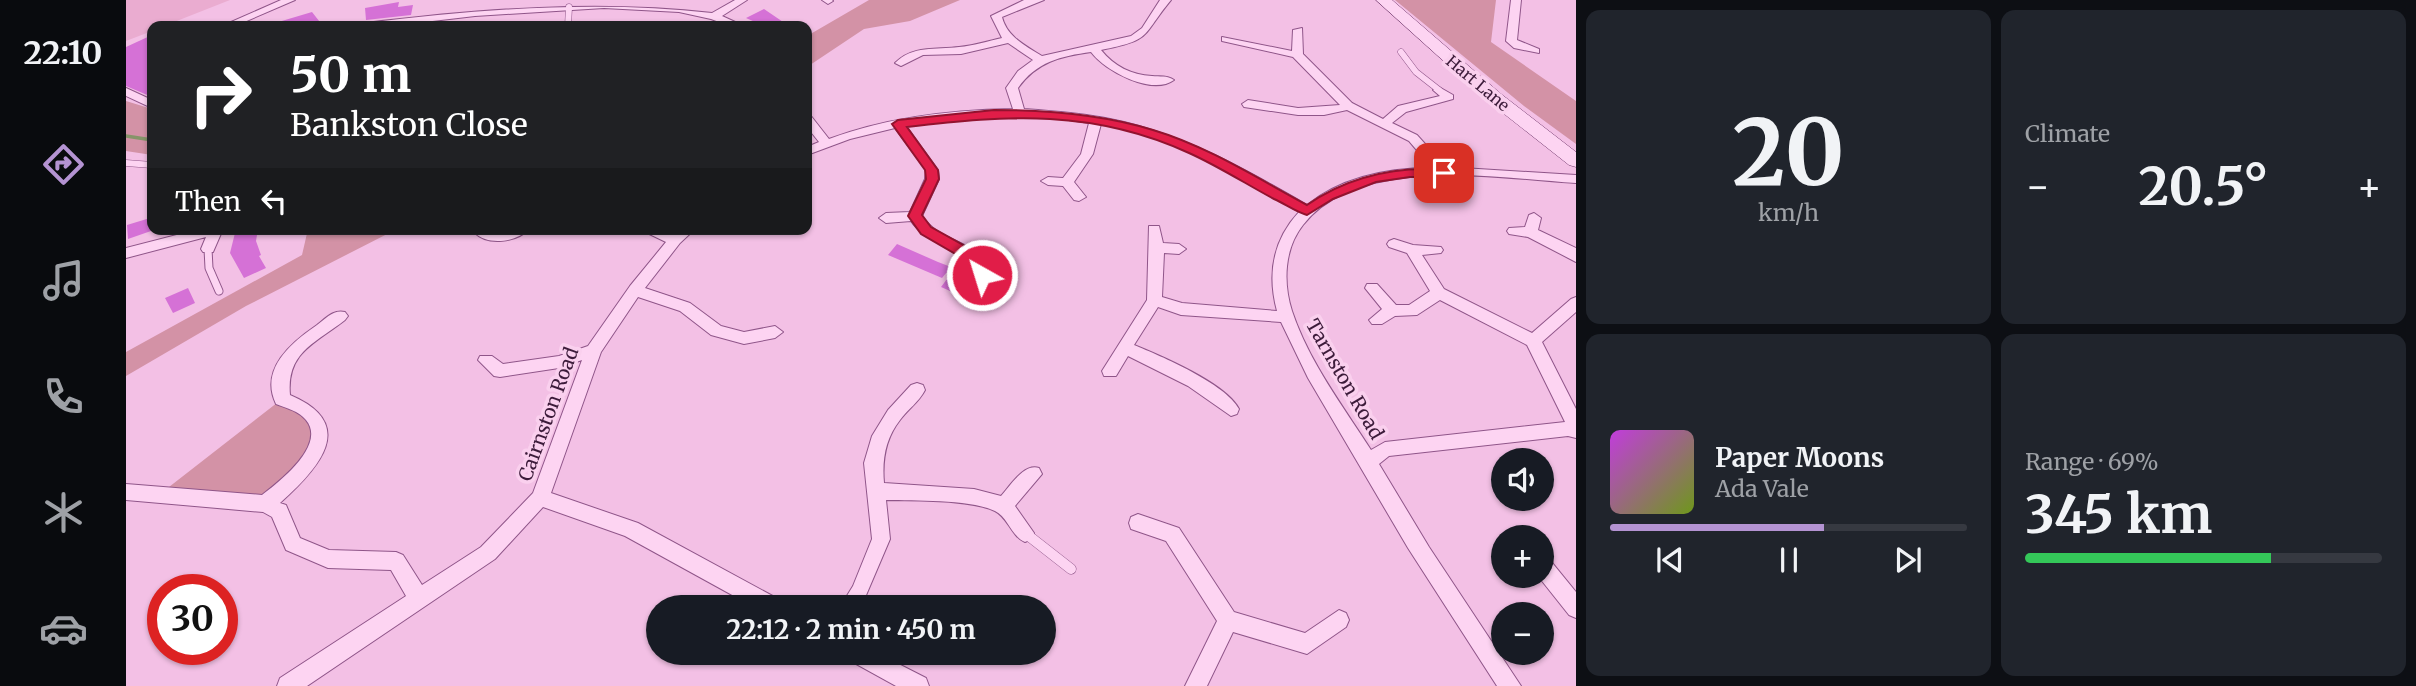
<!DOCTYPE html>
<meta charset="utf-8">
<style>
:root{--surface:#171b24;--page:#20242c;--text:#f1f3f6;--muted:#9ea1a6;--line:#363941;--accent:#b493d2}
body{margin:0;font-family:Merriweather,serif;background:var(--page);color:var(--text);height:100vh;display:flex;flex-direction:column;font-size:26px;white-space:nowrap}
*{box-sizing:border-box;margin:0}
p{font-size:23px;color:var(--muted)}
.icon{flex:none;width:38px;height:38px;fill:none;stroke:currentColor;stroke-width:2;stroke-linecap:round;stroke-linejoin:round}
.map{position:relative;flex:1;overflow:hidden}
.panel{display:flex;flex-direction:column;gap:10px;padding:10px;background:#0d0f14;width:840px}
.panel>*{flex:none}
.guide{position:absolute;left:21px;top:21px;width:665px;height:214px;border-radius:14px;box-shadow:0 2px 5px #0004;background:#202124;color:#fff;overflow:hidden}
.fabs{position:absolute;left:1365px;top:448px;display:grid;gap:14px}
.fabs a{display:grid;place-items:center;width:63px;height:63px;border-radius:50%;background:var(--surface);box-shadow:0 2px 5px #0004;font-size:35px}
.speed{position:absolute;left:21px;top:574px;display:flex;gap:14px;font-size:35px;font-weight:700;text-align:center}
.speed>*{display:grid;place-content:center;width:91px;height:91px;border-radius:50%;background:var(--surface);box-shadow:0 2px 5px #0004;line-height:1}
.speed .limit{border:10px solid #d22;background:#fff;color:#111}
.pin{position:absolute;display:grid;place-items:center;width:60px;height:60px;color:#fff;margin:-30px;border-radius:14px;box-shadow:0 4px 10px #0006}
.me{position:absolute;width:77px;margin:-38px;rotate:321deg;stroke-linejoin:round;filter:drop-shadow(0 0 5px #0008)}
.turn{display:flex;align-items:center;gap:24px;height:147px;padding:0 28px;font-size:32px}
.turn .icon{width:91px;height:91px;stroke-width:2.5}
.turn b{display:block;font-size:49px;line-height:60px}
.then{display:flex;align-items:center;height:66px;padding:0 28px;background:#0003;gap:14px;font-size:26px}
.big{font-size:52px;font-weight:700;line-height:1.1}
.panel .tile{flex:1;display:flex;flex-direction:column;justify-content:center;gap:10px;min-width:0;padding:0 24px;border-radius:14px;background:var(--page)}
.panel .dial{align-items:center;gap:0}
.dial b{font-size:91px;line-height:1}
.song{display:flex;align-items:center;gap:21px}
.cover{width:84px;height:84px;border-radius:10px;background:linear-gradient(135deg,hsl(290 70% 55%),hsl(80 70% 35%))}
.played{height:7px;border-radius:4px;background:linear-gradient(90deg,var(--accent) 60%,var(--line) 60%)}
.keys{display:flex;justify-content:space-around;direction:ltr}
.heat{display:flex;justify-content:space-between;align-items:center;font-size:38px;direction:ltr}
.charge{height:10px;border-radius:5px;background:linear-gradient(90deg,#34c759 69%,var(--line) 0)}
.panel .tiles{flex:1;display:grid;gap:10px;grid-template-columns:repeat(2,1fr)}
.trip{position:absolute;left:520px;top:595px;width:410px;height:70px;border-radius:35px;background:var(--surface);box-shadow:0 2px 5px #0004;font-weight:700;line-height:70px;text-align:center}
main{display:flex;flex:1;min-height:0}
.dock{display:flex;flex-direction:column;width:126px;justify-content:space-around;align-items:center;background:#090b0e;color:var(--muted)}
.dock .icon{width:49px;height:49px}
.dock .current{color:var(--accent)}
.dock b{font-size:32px;color:var(--text)}
.map>svg:first-child{display:block}
.farmland{fill:#eaacd0}
.green{fill:#d392a6}
.lines{fill:none;stroke-linecap:round;stroke-linejoin:round}
.stream{stroke:#869469;stroke-width:3.5}
.building{fill:#d571d6}
.lane-far2-casing{stroke:#8f5589;stroke-width:7}
.lane-far1-casing{stroke:#8f5589;stroke-width:9}
.lane-casing{stroke:#8f5589;stroke-width:11}
.street-casing{stroke:#8f5589;stroke-width:2}
.secondary-casing{stroke:#70386c;stroke-width:1}
.lane-far2{stroke:#fdd4f2;stroke-width:6}
.lane-far1{stroke:#fdd4f2;stroke-width:7}
.lane{stroke:#fdd4f2;stroke-width:10}
.street{fill:#fdd4f2;fill-rule:evenodd}
.secondary{fill:#fdd4f2;fill-rule:evenodd}
.route{fill:#e11d48;stroke:#92132f;stroke-width:2}
.labels{text-anchor:middle;stroke-width:7;stroke-linejoin:round;paint-order:stroke}
.far-street-label{font-size:16px;fill:#3c1b3a;stroke:#fad0ee}
.street-label{font-size:19px;fill:#3c1b3a;stroke:#fad0ee}
</style>
<main>
<nav class="dock">
<b>22:10</b>
<svg class="icon current" aria-label="directions" viewBox="0 0 24 24"><path d="M12 3l9 9-9 9-9-9zM9 14v-3h6M13 9l2 2-2 2"/></svg>
<svg class="icon" aria-label="music" viewBox="0 0 24 24"><path d="M9 18V5l10-2v13"/><circle cx="6" cy="18" r="3"/><circle cx="16" cy="16" r="3"/></svg>
<svg class="icon" aria-label="phone" viewBox="0 0 24 24"><path d="M5 4h4l2 5-3 2q2 4 5 5l2-3 5 2v4C11 20 4 13 5 4z"/></svg>
<svg class="icon" aria-label="climate" viewBox="0 0 24 24"><path d="M12 3v18M4 7l16 10M4 17L20 7"/></svg>
<svg class="icon" aria-label="car" viewBox="0 0 24 24"><path d="M5 17H2v-5l4-1 3-4h7l3 4 3 1v5h-3M9 17h6M6 11h13"/><circle cx="7" cy="17" r="2"/><circle cx="17" cy="17" r="2"/></svg>
</nav>
<div class="map">
<svg width="1450" height="686" viewBox="0 0 1450 686">
<rect width="100%" height="100%" fill="#f3c0e5"/>
<path class="farmland" d="M0,0H104L38,26H26V31L0,41Z"/>
<path class="green" d="M743,0H834L784,21L738,29L681,67V36Z
M1269,0H1370L1365,42L1450,101V144L1398,106Z
M0,101L26,109V155L0,151Z
M182,229H271L120,306L0,376V352L176,255Z
M156,399L186,414L189,455L139,504L34,494Z"/>
<g class="lines">
<path class="stream" d="M0,136L26,140"/>
</g>
<path class="building" d="M273,2L272,7L287,5L285,15L240,20L239,8Z
M638,9L663,26H638L620,18Z
M186,12L197,26H150L149,23Z
M26,35V97L0,86V47Z
M24,218L25,231L2,239L1,225Z
M110,229H132L130,241L135,255L133,256L140,268L118,278L104,253Z
M771,244L812,262L825,267L816,278L762,255Z
M824,275L840,282L831,294L815,287Z
M62,288L69,303L47,313L39,298Z"/>
<g class="lines">
<defs>
<path id="lane-far2" d="M442,26L443,7
M1275,52L1290,72L1313,90
M0,163L26,165"/>
<path id="lane-far1" d="M82,249L83,268L93,291"/>
<path id="lane" d="M899,533L945,569"/>
<path id="street" d="M155,0H169L109,26H96Z
M609,0H621L596,16L618,26H604L585,19L553,12L478,8L349,16L264,26H235L240,23C354,9 473,0 586,13Z
M696,0H706L707,1L702,4Z
M898,0H918L876,17C881,37 900,46 916,56L1005,36L1016,28L1034,0H1045C1015,36 1027,40 975,50C988,66 1005,75 1026,76C1034,77 1041,75 1048,80C1026,96 979,71 965,52C935,56 910,62 892,88L898,109C927,111 956,113 984,119C1055,133 1119,169 1181,205C1216,177 1263,168 1306,168L1283,141L1221,110L1198,115H1172L1118,107L1116,104L1122,100L1172,108L1214,105L1167,57L1096,41V37L1166,51L1167,30L1176,28L1177,54L1226,103L1257,119L1272,106L1314,96L1307,90L1313,87L1327,95V99L1280,112L1266,123L1291,135L1320,167L1450,175V183C1371,178 1232,154 1177,225C1158,249 1157,283 1166,311C1183,362 1217,406 1245,450L1259,442L1439,422L1401,345L1314,300L1291,315L1269,316L1256,324H1246L1243,320L1256,309L1239,288L1241,284H1251L1270,305H1283L1304,291L1281,253L1263,247L1261,244L1263,241L1268,239L1287,245L1315,247L1317,250L1315,253L1296,255L1318,289L1406,333L1445,299L1450,297V312L1416,342L1450,409V438L1442,436L1263,456L1253,464L1303,547L1395,686H1371L1282,548L1182,378L1155,322L1055,315L1032,307L1008,345C1035,356 1100,384 1113,409L1111,414L1105,416L1062,386L1002,356L990,376H978L976,371L1021,300L1023,226H1033L1037,243L1053,244L1060,249L1053,254L1038,253L1036,297L1056,303L1151,311C1141,274 1147,240 1173,212C1112,175 1046,136 975,124L967,154L948,182L960,197L953,201L948,200L937,186L922,185L915,181L922,177L937,178L955,154L963,123C902,113 841,115 780,126L812,170L813,179L796,216C810,237 834,239 853,254L869,248L876,253L874,256L860,263L862,272L860,284L853,289L846,284C853,246 804,250 785,221L760,223L753,218L760,213L784,212L799,179L800,170L769,128L724,139L681,155V147L693,142L681,127V115L685,116L703,139C762,117 824,110 887,109L880,88L892,71L907,60L882,43L835,54L797,55L775,66L769,63C787,45 809,50 833,47C847,46 862,41 876,38L865,16Z
M1385,0H1395L1391,40L1413,49V53L1388,48L1380,41Z
M0,88L26,100V108L0,96Z
M1408,213L1415,218L1412,230L1450,248V262L1402,237L1383,234L1381,231L1383,228L1399,227L1403,215Z
M74,229H97L87,252H77L75,249L80,237L0,258V248Z
M365,229H403C391,242 362,246 349,233L353,229Z
M513,229H534L547,234L553,229H569L554,243L519,288L564,303L595,326L618,332L649,326L657,332L649,338L618,344L585,335L554,311L512,297L475,352L425,493L512,523L654,600L657,607H628L499,536L417,507L369,559L181,686H151L154,678L280,596L265,570L202,568L160,550L146,517L137,512L0,500V484L136,495C153,482 201,445 180,420C173,411 160,408 150,404C133,369 166,342 191,325C200,318 208,309 219,312L222,316L219,320C190,343 160,352 164,395C233,424 193,468 154,503L160,505L174,538L203,550L270,552L277,555L296,585L355,547L407,493L456,360L433,368L374,377L368,376L352,360L354,356H366L377,364L433,356L462,346L504,286L540,242Z
M791,383L797,385L799,390C793,402 782,409 774,420C759,439 756,460 758,483L848,489L875,496C884,486 898,463 913,468L916,474L889,506L908,533L906,539L899,542C885,536 882,517 869,511C843,499 790,501 760,500L764,539L735,607H714L727,586L746,539L738,463L746,436L762,410L785,385Z
M1012,514L1053,528L1108,612L1179,633L1213,610L1220,613L1223,620L1220,627L1181,654L1107,632L1081,686H1059L1091,621L1040,541L1005,529L1003,523L1005,517Z
M1416,556L1423,559L1450,592V618L1443,615L1412,576H1416Z
M720,653H751L800,678L803,686H770L723,660Z"/>
<path id="secondary" d="M1250,0H1266L1375,94L1450,152V167L1443,165L1363,102Z"/>
</defs>
<use href="#lane-far2" class="lane-far2-casing"/>
<use href="#lane-far1" class="lane-far1-casing"/>
<use href="#lane" class="lane-casing"/>
<use href="#street" class="street-casing"/>
<use href="#secondary" class="secondary-casing"/>
<use href="#lane-far2" class="lane-far2"/>
<use href="#lane-far1" class="lane-far1"/>
<use href="#lane" class="lane"/>
<use href="#street" class="street"/>
<use href="#secondary" class="secondary"/>
</g>
<path class="route" d="M868,110C922,110 975,114 1027,130C1081,146 1131,178 1181,205C1215,181 1257,169 1299,169C1308,169 1318,167 1324,173L1318,177H1284L1250,182L1207,199L1181,215C1170,212 1159,204 1148,199C1120,184 1092,166 1063,153C967,109 882,115 781,127L812,170L813,179L796,215L805,227L857,256L864,275L856,280L851,278L845,263L795,234L782,216L800,179L799,170L766,124L772,120Z"/>
<g class="labels">
<g class="far-street-label">
<text transform="translate(1352 83) rotate(40)" y="6">Hart Lane</text>
</g>
<g class="street-label">
<text transform="translate(1219 379) rotate(60)" y="7">Tarnston Road</text>
<text transform="translate(422 414) rotate(-70)" y="7">Cairnston Road</text>
</g>
</g>
</svg>
<div class="fabs">
<a><svg class="icon" aria-label="sound" viewBox="0 0 24 24"><path d="M4 9h4l5-4v14l-5-4H4zM17 9q2 3 0 6"/></svg></a>
<a>+</a>
<a>−</a>
</div>
<div class="speed"><div class="limit">30</div></div>
<div class="pin" style="left:1318px;top:173px;background:#d93025"><svg class="icon" aria-label="arrive" viewBox="0 0 24 24"><path d="M6 21V4h12l-3 4 3 4H6"/></svg></div>
<svg class="me" style="left:856px;top:275px" viewBox="-20 -20 40 40"><circle r="17" fill="#e11d48" stroke="#fff" stroke-width="3"/><path d="M0-11L8 9 0 5-8 9z" fill="#fff"/></svg>
<div class="trip">22:12 · 2 min · 450 m</div>
<div class="guide">
<div class="turn"><svg class="icon" aria-label="right" viewBox="0 0 24 24"><path d="M7 20v-9h11M14 6l5 5-5 5"/></svg><div><b>50 m</b>Bankston Close</div></div>
<div class="then">Then<svg class="icon" aria-label="left" viewBox="0 0 24 24"><path d="M17 20v-9H6M10 6l-5 5 5 5"/></svg></div>
</div>
</div>
<section class="panel">
<div class="tiles">
<div class="tile dial"><b>20</b><p>km/h</p></div>
<div class="tile"><p>Climate</p>
<div class="heat"><a>−</a><b class="big">20.5°</b><a>+</a></div>
</div>
<div class="tile">
<div class="song"><i class="cover"></i><div><b>Paper Moons</b><p>Ada Vale</p></div></div>
<div class="played"></div>
<div class="keys"><svg class="icon" aria-label="previous" viewBox="0 0 24 24"><path d="M18 5L8 12l10 7zM5 5v14"/></svg><svg class="icon" aria-label="pause" viewBox="0 0 24 24"><path d="M8 5v14M16 5v14"/></svg><svg class="icon" aria-label="next" viewBox="0 0 24 24"><path d="M6 5l10 7-10 7zM19 5v14"/></svg></div>
</div>
<div class="tile"><p>Range · 69%</p><b class="big">345 km</b><div class="charge"></div></div>
</div>
</section>
</main>
